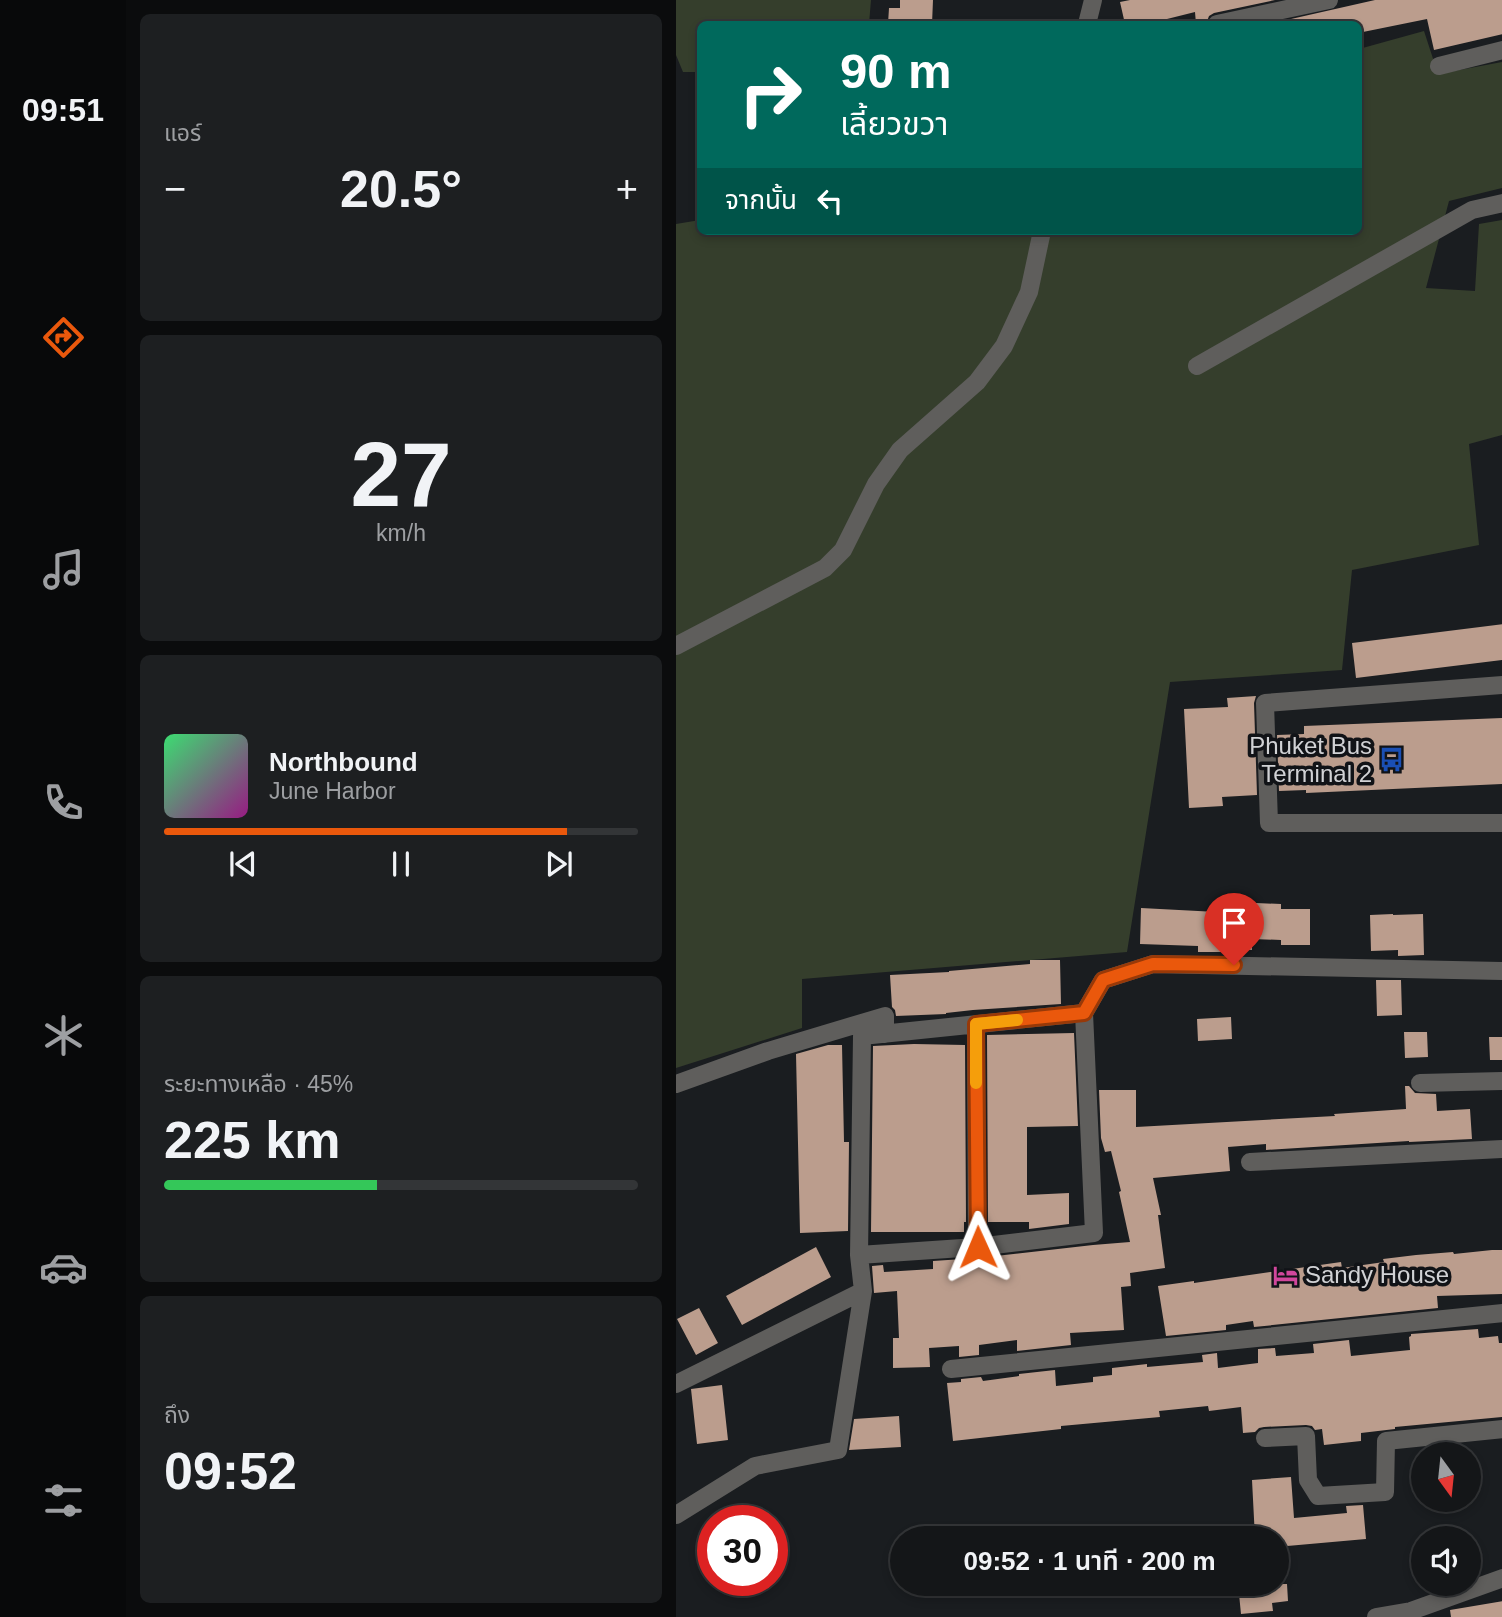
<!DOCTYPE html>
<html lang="th">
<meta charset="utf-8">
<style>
:root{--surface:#141618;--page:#1d1f21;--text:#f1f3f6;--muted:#9d9fa2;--line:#333537;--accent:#ea580c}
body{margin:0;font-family:Helvetica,"Noto Sans Thai",sans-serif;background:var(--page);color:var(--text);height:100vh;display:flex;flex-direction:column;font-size:26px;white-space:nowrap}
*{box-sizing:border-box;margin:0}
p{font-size:23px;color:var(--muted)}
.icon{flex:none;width:38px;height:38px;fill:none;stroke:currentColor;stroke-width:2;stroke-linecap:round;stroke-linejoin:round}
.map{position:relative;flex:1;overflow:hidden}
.panel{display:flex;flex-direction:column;gap:14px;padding:14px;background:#0b0c0d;width:550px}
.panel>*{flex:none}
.hud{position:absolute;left:21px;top:21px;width:665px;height:214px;border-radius:10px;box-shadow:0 4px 10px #0003,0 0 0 2px var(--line);background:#00695c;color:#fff;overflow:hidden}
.needle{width:46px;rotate:165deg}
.buttons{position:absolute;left:735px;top:1442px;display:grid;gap:14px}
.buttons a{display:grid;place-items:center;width:70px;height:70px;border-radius:50%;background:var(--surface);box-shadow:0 4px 10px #0003,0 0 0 2px var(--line);font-size:35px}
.speed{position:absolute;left:21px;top:1505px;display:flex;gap:14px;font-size:35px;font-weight:700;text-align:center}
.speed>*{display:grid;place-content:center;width:91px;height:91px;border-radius:50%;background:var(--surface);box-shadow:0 4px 10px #0003,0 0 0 2px var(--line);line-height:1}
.speed .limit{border:10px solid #d22;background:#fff;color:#111}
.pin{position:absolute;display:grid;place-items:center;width:60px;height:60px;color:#fff;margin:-72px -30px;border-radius:50% 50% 50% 0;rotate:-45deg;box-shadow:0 0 7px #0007}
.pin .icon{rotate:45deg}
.me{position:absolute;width:77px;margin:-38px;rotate:359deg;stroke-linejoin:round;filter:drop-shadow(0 0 5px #0008)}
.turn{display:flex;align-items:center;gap:24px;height:147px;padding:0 28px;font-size:32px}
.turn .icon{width:91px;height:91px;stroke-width:2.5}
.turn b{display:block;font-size:49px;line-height:60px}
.then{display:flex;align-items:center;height:66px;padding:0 28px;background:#0003;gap:14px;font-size:26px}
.big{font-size:52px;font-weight:600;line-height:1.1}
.panel .widget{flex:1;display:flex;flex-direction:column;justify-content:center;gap:10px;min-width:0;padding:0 24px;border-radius:10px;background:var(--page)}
.panel .dial{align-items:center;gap:0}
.dial b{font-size:91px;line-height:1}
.song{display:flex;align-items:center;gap:21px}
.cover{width:84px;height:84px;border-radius:10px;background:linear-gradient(135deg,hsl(140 70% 55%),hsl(310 70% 35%))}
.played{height:7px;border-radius:4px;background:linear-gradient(90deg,var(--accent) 85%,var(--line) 85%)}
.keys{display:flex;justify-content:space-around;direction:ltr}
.heat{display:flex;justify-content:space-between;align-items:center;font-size:38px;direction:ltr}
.charge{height:10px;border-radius:5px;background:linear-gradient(90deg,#34c759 45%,var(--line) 0)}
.trip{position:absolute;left:214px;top:1526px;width:399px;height:70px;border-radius:35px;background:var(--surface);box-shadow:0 4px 10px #0003,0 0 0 2px var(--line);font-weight:600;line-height:70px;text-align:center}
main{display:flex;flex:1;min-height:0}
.tab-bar{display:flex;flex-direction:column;width:126px;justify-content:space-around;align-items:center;background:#08090a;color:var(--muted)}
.tab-bar .icon{width:49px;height:49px}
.tab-bar .current{color:var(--accent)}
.tab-bar b{font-size:32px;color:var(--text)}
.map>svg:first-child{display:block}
.green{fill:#353e2c}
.building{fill:#bb9d8d}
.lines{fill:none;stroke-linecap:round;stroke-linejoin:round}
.minor{stroke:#5f5e5c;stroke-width:18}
.route-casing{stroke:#983908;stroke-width:18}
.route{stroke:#ea580c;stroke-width:12}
.slow{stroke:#f59e0b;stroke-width:12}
.labels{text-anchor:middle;stroke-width:7;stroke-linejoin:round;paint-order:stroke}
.poi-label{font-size:24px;fill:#d1d2d5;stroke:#111317;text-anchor:end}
</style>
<main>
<nav class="tab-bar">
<b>09:51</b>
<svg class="icon current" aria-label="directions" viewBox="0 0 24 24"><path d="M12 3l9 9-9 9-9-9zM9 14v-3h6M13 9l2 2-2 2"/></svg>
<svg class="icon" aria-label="music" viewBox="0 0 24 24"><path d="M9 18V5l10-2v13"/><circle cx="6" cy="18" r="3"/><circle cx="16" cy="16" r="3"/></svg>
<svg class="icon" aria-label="phone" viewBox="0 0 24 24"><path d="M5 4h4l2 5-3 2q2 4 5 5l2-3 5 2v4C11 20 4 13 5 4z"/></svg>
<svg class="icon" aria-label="climate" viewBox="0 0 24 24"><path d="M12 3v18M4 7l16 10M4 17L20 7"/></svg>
<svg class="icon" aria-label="car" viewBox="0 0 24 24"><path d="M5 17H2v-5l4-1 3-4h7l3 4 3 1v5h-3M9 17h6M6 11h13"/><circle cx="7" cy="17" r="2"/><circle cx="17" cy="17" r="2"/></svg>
<svg class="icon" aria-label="filters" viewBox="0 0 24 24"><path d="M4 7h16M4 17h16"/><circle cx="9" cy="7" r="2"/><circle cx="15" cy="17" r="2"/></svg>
</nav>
<section class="panel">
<div class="widget"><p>แอร์</p>
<div class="heat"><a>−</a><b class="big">20.5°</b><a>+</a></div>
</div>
<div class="widget dial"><b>27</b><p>km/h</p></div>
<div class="widget">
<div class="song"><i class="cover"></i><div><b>Northbound</b><p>June Harbor</p></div></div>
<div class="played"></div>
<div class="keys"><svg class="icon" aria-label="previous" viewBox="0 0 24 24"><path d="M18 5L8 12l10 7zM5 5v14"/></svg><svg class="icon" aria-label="pause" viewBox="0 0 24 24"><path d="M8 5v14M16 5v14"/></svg><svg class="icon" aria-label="next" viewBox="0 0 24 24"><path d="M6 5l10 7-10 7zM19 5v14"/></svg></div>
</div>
<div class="widget"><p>ระยะทางเหลือ · 45%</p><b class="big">225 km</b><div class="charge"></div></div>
<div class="widget"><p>ถึง</p><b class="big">09:52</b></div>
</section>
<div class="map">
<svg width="827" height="1617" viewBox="0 0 827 1617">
<rect width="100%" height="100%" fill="#1a1d20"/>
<path class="green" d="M0,0H195L193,24H24V72H7L0,55Z
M748,31L762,74L826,62V188L773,201L750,288L799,291L803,224L826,220V435L793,444L803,545L676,570L666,670L494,682L451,952L126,979V1028L0,1068V224L24,220V231H682L683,49Z"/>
<path class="building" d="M224,0H257L256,24H212L213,8H224Z
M454,0H599L538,13L533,16L530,24H520L519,12L479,22L480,24H449L444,2Z
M699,0H827V34L758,50L751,19L682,33V24H593Z
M827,624V660L680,678L676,643Z
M580,696L578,703L581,795L546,797L547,806L513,808L508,709L552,707L551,698Z
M827,718V784L630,793V790L603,791L601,735L628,734V726Z
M580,903L605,904V909H634V945H605V940L576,939V950L548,949V952H522V946L464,944L465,908L579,914Z
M717,914V915L747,914L748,955L722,956V950L695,951L694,915Z
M354,960H384L385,1004L297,1010L270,1013V1014L220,1016L219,1010L216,1007L214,975L273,972V971L354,964Z
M700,980H725L726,1015L701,1016Z
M555,1017L556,1039L522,1041L521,1019Z
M728,1032H751L752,1057L729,1058Z
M398,1033L402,1126L351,1127V1195L393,1193V1224L353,1229V1222H312L311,1035Z
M813,1037H827V1060H814Z
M238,1044L289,1045L290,1222H288V1232H195L197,1046Z
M152,1045H166L168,1142H173L172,1231L124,1233L120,1054Z
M729,1086H733L739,1093L760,1094L761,1111L794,1109L796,1139L733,1142V1141L590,1150V1144L552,1147L554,1171L477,1178L485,1215H482L489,1268L454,1273L455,1286L445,1287L448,1330L394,1333L395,1345L341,1351V1340L303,1345V1355L283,1357V1346L253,1348L254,1367L217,1368V1338H223L221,1291L198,1293L196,1266L207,1265L208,1272L257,1269V1261L302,1258L417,1245L454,1242L443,1192L445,1191L435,1151L429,1152L425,1138L423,1090H460V1127L659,1116L658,1114L730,1109Z
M140,1247L155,1277L66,1325L50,1296Z
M816,1250H827V1294L761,1296L762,1308L578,1327L577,1321L550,1325V1330L490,1336L482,1286L518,1281V1283L665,1262L666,1268L708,1262L707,1259L740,1255L777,1252L778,1254Z
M23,1308L42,1343L20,1355L1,1319Z
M802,1329L803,1338L822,1336L823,1343H827V1417L719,1427V1429L685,1433V1441L648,1445L646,1429L639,1430L636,1426L630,1425L588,1427L583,1428L579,1432L567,1433L565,1407L533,1411L532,1406L483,1411L484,1417L385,1426V1429L277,1441L271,1383L285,1382V1379L305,1377L307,1381L343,1376V1374L379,1370L380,1386L417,1382V1377L436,1375V1368L471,1364V1367L527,1362L526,1355L541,1353L542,1368L582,1363V1349L599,1348L600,1356L638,1353L637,1344L673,1340L675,1356L734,1350L733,1337L735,1336V1334Z
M46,1385L52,1440L21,1444L15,1389Z
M223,1416L225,1447L173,1450L178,1419Z
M615,1477L618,1518L671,1513L670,1506L687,1505L690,1539L600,1547V1538H579L576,1480Z
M562,1584H611L612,1601L596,1603L597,1611L565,1614Z
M827,1601V1617H775L774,1610Z"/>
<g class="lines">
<path class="minor" d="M411,24L417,0
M541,24L653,0
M763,66L827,50
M521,366L796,210L827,203
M0,646L149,568L167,550L200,484L224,450L301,382L328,346L353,292L366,231
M827,685L589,703L593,823H827
M300,1024L301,1247
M744,1083L827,1081
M0,1084L92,1051L209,1016V1034
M574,1162L827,1149
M183,1255L301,1247L418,1233L408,1013L427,980L477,964L827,971
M275,1369L827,1313
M0,1384L187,1291
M589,1438L630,1436L632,1480L642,1496L709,1492L710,1441L827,1429
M0,1515L79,1466L162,1450L187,1291L183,1255L186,1036L408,1013
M700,1617L735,1611L827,1578"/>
</g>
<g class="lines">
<defs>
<path id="route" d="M302,1247L300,1024L408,1013L427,980L477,964L558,965"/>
</defs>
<use href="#route" class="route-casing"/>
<use href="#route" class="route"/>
<path class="slow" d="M300,1083V1024L341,1020"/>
</g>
<defs>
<symbol id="bus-bare" viewBox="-9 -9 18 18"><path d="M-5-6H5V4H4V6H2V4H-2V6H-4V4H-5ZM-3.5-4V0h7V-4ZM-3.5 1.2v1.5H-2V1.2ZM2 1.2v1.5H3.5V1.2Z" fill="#1a4fb4" stroke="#111317" stroke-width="2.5" paint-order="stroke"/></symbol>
<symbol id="hotel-bare" viewBox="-9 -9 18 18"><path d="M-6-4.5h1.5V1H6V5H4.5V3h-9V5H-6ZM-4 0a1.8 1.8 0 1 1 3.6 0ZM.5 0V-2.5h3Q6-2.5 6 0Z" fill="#d1479c" stroke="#111317" stroke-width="2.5" paint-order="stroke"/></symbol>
</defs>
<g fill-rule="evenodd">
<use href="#bus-bare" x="698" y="742" width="35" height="35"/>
<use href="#hotel-bare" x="592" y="1258" width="35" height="35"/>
</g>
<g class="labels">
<g class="poi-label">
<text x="696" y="754">Phuket Bus<tspan x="696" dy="28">Terminal 2</tspan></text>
<text x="629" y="1283" text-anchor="start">Sandy House</text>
</g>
</g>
</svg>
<div class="buttons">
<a><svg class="needle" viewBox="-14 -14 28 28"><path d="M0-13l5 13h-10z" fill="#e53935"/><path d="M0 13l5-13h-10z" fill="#9d9fa2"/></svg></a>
<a><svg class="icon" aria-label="sound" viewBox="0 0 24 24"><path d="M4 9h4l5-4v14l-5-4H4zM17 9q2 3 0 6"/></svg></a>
</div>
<div class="speed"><div class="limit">30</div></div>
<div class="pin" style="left:558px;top:965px;background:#d93025"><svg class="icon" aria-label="arrive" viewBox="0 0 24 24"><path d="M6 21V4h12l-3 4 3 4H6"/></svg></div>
<svg class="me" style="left:302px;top:1247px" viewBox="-20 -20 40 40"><path d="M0-17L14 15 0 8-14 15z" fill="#ea580c" stroke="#fff" stroke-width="4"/></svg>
<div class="trip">09:52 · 1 นาที · 200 m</div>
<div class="hud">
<div class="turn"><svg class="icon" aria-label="right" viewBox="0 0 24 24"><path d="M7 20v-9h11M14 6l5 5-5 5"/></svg><div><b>90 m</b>เลี้ยวขวา</div></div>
<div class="then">จากนั้น<svg class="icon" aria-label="left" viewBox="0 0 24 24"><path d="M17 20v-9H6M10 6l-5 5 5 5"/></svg></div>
</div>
</div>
</main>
